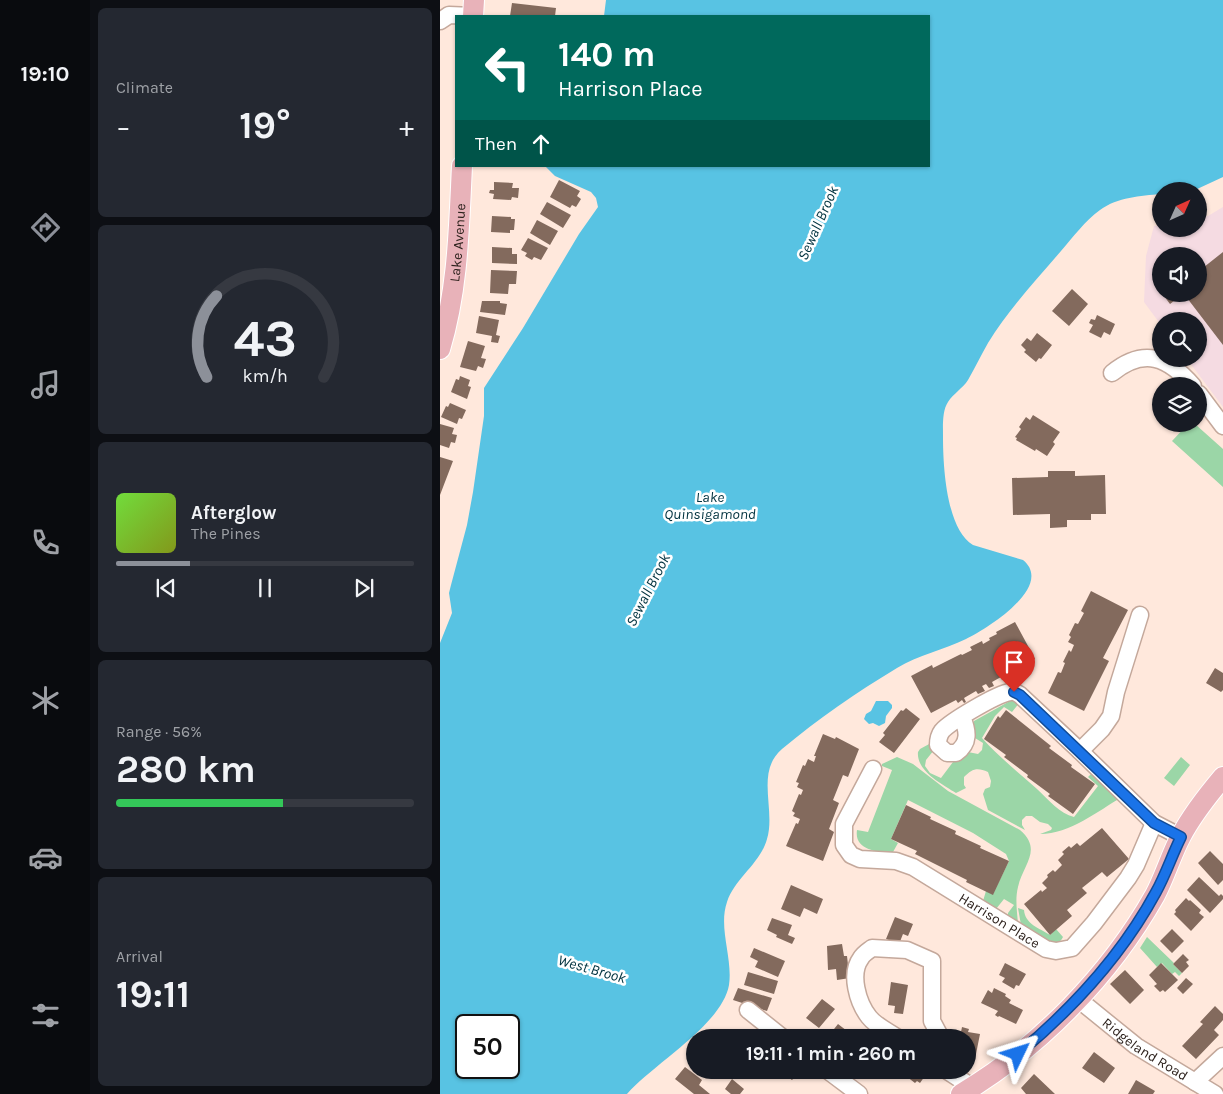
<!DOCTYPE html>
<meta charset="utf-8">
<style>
:root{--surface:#171b24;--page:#242831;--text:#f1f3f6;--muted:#9ea1a6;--line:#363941;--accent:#8c9099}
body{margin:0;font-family:Karla,sans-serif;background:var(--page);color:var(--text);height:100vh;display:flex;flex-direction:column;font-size:19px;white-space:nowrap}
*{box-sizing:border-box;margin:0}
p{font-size:16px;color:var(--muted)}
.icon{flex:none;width:28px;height:28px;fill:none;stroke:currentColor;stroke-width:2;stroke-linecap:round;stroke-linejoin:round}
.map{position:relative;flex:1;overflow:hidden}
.drawer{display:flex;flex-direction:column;gap:8px;padding:8px;background:#0d0f14;width:350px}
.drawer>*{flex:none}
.top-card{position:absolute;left:15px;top:15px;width:475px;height:152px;border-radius:0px;box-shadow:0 1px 4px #0004;background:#00695c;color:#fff;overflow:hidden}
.needle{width:32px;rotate:45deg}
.buttons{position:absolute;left:712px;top:182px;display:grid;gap:10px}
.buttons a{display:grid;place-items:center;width:55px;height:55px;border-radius:50%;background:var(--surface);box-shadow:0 1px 4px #0004;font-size:25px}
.speed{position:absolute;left:15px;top:1014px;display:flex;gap:10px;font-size:25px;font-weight:700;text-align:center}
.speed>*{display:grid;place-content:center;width:65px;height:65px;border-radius:50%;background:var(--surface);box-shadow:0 1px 4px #0004;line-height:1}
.speed .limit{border:2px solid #111;border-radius:8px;background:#fff;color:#111}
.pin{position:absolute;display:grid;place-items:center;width:42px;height:42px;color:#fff;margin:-51px -21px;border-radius:50% 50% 50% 0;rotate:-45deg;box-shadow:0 0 5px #0007}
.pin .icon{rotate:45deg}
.me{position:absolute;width:55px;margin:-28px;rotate:49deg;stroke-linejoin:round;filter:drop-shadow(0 0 4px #0008)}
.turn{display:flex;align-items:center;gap:18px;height:105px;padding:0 20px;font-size:22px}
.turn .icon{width:65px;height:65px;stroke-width:2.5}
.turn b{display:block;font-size:35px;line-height:42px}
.then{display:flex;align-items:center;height:48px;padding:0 20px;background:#0003;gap:10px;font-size:19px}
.big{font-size:38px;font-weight:700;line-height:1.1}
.drawer .tile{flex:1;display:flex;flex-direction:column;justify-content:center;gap:8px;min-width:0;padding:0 18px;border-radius:8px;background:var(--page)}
.drawer .dial{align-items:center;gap:0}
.dial svg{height:130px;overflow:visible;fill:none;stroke:var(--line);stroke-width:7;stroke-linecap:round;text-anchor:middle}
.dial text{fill:var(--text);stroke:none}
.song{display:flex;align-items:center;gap:15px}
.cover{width:60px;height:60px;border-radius:8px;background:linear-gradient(135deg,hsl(100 70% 55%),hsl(70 70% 35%))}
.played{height:5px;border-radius:2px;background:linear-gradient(90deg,var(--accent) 25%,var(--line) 25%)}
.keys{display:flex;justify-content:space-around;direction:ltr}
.heat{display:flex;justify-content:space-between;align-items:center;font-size:28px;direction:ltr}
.charge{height:8px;border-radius:4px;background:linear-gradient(90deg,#34c759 56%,var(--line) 0)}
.trip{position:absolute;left:246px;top:1029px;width:290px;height:50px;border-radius:25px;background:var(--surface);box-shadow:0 1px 4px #0004;font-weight:700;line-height:50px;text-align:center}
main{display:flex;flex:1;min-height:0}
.tab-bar{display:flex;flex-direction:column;width:90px;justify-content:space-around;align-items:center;background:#090b0e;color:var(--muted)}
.tab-bar .icon{width:35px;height:35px}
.tab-bar .active{color:var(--accent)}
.tab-bar b{font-size:22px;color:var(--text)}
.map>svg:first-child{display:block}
.commercial{fill:#f5dbe2;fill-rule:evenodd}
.green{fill:#9bd6a7}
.water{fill:#58c3e3;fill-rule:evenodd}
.building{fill:#836a5d}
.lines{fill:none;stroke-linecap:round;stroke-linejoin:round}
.minor-casing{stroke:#c4a89b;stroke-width:19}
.major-casing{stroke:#fff;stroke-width:22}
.minor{stroke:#fff;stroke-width:16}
.major{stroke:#e8b2b9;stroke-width:20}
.route-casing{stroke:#114b97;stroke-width:12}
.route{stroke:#1a73e8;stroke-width:9}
.labels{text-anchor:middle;stroke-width:5;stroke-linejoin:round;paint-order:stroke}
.street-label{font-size:14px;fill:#2d221d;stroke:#fff}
.water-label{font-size:15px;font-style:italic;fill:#00323f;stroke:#fff}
</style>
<main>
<nav class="tab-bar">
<b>19:10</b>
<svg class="icon active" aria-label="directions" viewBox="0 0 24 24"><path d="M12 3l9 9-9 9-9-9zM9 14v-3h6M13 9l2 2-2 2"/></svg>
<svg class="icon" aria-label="music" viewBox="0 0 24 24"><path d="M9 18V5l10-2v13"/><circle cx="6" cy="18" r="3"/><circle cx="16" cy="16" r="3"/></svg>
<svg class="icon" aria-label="phone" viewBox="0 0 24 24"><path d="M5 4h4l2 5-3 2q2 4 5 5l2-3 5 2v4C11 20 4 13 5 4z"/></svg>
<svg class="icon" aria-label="climate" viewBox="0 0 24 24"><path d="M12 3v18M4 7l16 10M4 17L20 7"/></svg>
<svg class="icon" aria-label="car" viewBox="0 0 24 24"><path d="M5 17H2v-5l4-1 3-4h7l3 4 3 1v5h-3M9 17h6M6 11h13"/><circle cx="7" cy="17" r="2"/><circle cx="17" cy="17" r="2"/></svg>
<svg class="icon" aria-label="filters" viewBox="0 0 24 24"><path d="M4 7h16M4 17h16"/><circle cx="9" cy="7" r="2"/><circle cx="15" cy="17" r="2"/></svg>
</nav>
<section class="drawer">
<div class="tile"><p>Climate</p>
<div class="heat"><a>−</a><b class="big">19°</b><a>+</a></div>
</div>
<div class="tile dial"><svg viewBox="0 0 100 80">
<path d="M14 69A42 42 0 1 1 86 69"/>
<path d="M14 69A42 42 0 0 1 20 19" stroke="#8c9099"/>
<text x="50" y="56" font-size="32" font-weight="700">43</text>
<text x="50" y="72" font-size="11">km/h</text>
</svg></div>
<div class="tile">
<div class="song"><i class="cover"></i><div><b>Afterglow</b><p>The Pines</p></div></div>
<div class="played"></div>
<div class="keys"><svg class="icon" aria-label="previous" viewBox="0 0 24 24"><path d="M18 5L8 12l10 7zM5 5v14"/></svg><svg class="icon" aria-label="pause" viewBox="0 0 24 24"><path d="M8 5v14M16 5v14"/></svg><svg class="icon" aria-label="next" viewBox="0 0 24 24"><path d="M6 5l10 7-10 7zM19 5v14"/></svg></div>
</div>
<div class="tile"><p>Range · 56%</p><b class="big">280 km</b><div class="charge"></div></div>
<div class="tile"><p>Arrival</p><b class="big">19:11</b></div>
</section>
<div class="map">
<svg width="783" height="1094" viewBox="0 0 783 1094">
<rect width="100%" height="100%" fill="#ffe8dc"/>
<path class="commercial" d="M783,207V407L747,359H759V321H721V325L704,302L706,256L714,226L721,225V229H759V217L768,216ZM721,256H759V294H721Z"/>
<path class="green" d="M748,424H755L783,449V487L732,441Z
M578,700L580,702L572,712L564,707L555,716L542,738C559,757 578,772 597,789C608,799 620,814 634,817L658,786L648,777L656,769L682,797C658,811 630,834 600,834L611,830L612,828L608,824L600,822L592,816H586L582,820V825L585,830L548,810L543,794L545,789L550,787L551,781L548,772C537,767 532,769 524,777V785L526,788L516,793C502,784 476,771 478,752L480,749L491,743L494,750L486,760L485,766L490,773L501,778L516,758L528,752L538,754L542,750L543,743L535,738L531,732L534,721L570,701Z
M457,757L473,764L508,791L580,830C603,850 583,864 578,887C575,899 577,911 578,923L568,917V913L574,905L564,899L556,909L543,901L546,891L553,894L569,861L566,854L533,833L468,800L451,839L458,843L453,852L450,854C436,851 414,850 417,830L428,832L452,770L442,766V764Z
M741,757L750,765L734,786L724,778Z
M578,908L584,910C585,924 599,928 610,935L616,929L623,937C615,954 590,932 581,925Z
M707,937L734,963L733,964L742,973L739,976L735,972L732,974L722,963L717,967L700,948Z"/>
<path class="water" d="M166,0H783V177L755,190L721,191V194C700,196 678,197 660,210C645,221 633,237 621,251C596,280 568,310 548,343C541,355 535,368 528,380C523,388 513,394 508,402C502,411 503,426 503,436C503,465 506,529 533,545L583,560C615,586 547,629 526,639C504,650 478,655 457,668C417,692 378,719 342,749C315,772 336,810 327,839C320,864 295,878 287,902C278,928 293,958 289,985C282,1025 213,1064 187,1094H0V643L12,613L9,593L11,585L27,525L33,492L44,416V388L83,328L139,234L158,207L156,198L151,192L115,176L105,166H489V16H164ZM26,1025H69V1068H26Z
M436,701H448L452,705V708L446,716L445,723L439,726L433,723L429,724L424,719L426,714L431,711Z"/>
<path class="building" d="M72,3L116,8L115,16H70Z
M119,180L140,191L137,196L141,199L136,207L132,205L130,208L110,197Z
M54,182L73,183L72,188H79L78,198L72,197L71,200L53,199L54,194L49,193L50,190H54Z
M107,202L131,215L123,228L100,214Z
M52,216L71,217V219H75L74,230H70V233L51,232Z
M97,220L118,231L110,245L90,233Z
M88,238L108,248L101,260L94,257L92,260L85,256L87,253L81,250Z
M52,247L72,248V254H77V264L52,263Z
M783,252V345L744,294H759V271Z
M51,270L77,271L76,284H69L68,294L50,293Z
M632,289L648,304L629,326L612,311Z
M727,294H743L730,304L724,296Z
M42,301H60V303L67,304L65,315L40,312Z
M657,315L675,324L670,335L664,332L661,338L649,332L653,325L649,323L651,319L655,320Z
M39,316L59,320L56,335L60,336L58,343L51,342L52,336L36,333Z
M597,333L612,345L601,359L599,358L596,362L584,352L586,350L581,345L587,338L591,341Z
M28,341L45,346L41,358L46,359L43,368L38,366L36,371L20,367Z
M20,376L30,380L28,386L31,387L27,399L11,392L16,379L19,380Z
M10,403L26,410L22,419L19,418L17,424L1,417L6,406L8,407Z
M593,415L620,432L613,442L615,444L607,456L596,449L595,451L576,440L577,438L575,437L581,429L579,427L586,417L590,420Z
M0,424L14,428L12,434L17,435L15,443L11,442L9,448L0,445Z
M0,457L13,461L0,495Z
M608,471H635V476L665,475L666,514H651V520H627V527L610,528V514L573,515L572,478L608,477Z
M651,591L688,610L663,658L669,661L644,711L608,693L618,672L621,673L625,663L623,662L629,650L631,652L634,645L628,642L631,637L629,635L635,623L638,624L644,613L641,611Z
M575,622L595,659L586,664L585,662L574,667L576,670L573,672L571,670L566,672L569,676L562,680L561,677L552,682L554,686L549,688L546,684L542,686L545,691L538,694L536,691L524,698L526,702L524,703L522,700L518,703L516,700L491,713L471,676L492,665L493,668L521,654L522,655L532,650L530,647L542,641L543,644L550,640L549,638L557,634L556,632Z
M775,668L783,673V690L781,692L766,683Z
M466,708L480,719L454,753L439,742L445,735L443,733L461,710L463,711Z
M566,710L611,746L609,748L632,765L631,767L655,784L633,814L608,796L610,794L587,777L588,775L564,757L566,755L544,739L558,716L560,718Z
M383,734L395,739L396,737L419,749L408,777L403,775L393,800L399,803L389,829L394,832L383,861L346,846L356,823L358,824L360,819L353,816L355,813L352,811L359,794L361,795L363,790L357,787L359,783L356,782L363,765L365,766L368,759L374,762L376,756H374Z
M466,805L491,817L490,819L516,831L515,834L541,846L540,848L569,861L553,895L526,882L527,880L475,854L477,851L451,839Z
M662,828L689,859L667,877L662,872L642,888L647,893L627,910L632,916L610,935L584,904L601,890L602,892L607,888L602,883L608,877L607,875L613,870L615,872L622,865L618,860L624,854L622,852L629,846L631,848L637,843L640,846Z
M770,851L783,864V880L778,885L758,863Z
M759,877L779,896L781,894L783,896V899L770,913L747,890Z
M351,885L383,899L377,914L364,908L360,917L341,909Z
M746,898L749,901L750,900L761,910L759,913L764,917L751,931L734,914L736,912L735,910Z
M455,917L473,924L468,936L463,934L459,944L446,939Z
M332,918L352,925L348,935L355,938L352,944L336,937L337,935L327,930Z
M732,929L744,941L732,953L720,941Z
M402,944L404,956H407L408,965L410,964V978L397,980L396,969L388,970L387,946Z
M314,948L345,961L338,977L315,967L318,961L310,957Z
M743,954L749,960L746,962L749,966L742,973L733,964Z
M565,963L586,974L579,986L576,985L574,989L562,982L565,978L559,975Z
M721,963L738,980L725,992L723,990L720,992L714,986L717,984L709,975Z
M685,970L704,990L690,1004L670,984Z
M308,972L338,981L334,994L304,985Z
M746,978L753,984L743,994L737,988Z
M451,982L468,985L463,1014L454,1013L455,1006L448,1005Z
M298,988L332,998L327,1011L293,1000Z
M554,988L566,994L565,996L571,1000L569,1003L583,1010L576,1024L559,1016L558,1017L555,1015L558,1011L541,1003L548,990L552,993Z
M382,999L395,1009L379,1028L366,1018Z
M775,1006L783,1014V1020L774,1030L779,1035L756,1059L742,1046L763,1024L760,1022Z
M398,1024L411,1034L409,1038H387Z
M522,1027L529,1029L528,1032L540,1034L535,1059L528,1058V1038L520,1037Z
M654,1052L675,1068L664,1083L642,1068Z
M245,1067L262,1080L259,1085L270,1094H254L235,1079Z
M339,1070H361L352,1080Z
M458,1070H483L487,1073L480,1083L477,1081L475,1083Z
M594,1074L615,1094H586L581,1088Z
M292,1079L304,1089L300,1094H291L285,1089Z
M696,1080L715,1091L713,1094H688Z"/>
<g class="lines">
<defs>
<g id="minor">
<path d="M0,21L9,15L33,16"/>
<path d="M672,373C704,347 728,357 753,386"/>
<path d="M759,394L783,426"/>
<path d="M700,615L676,692L671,716L662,729L640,751L714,823L741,837"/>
<path d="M522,717C528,731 530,743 516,753H507L498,745C498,740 499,735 502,731C511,721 557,694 570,692C574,691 577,693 580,695L640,751"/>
<path id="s1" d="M433,769L404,824V845L411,855L420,859L456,861L473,867L606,949L616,951L632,948L654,923L688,878L696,865L714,823"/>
<path id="s2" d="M638,999L696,1046L775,1094"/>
<path d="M308,1010L343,1038"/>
<path d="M458,1038C448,1031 436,1026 429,1017C418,1003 409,974 421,958C423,954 428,951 432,948L467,950L492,961V1021L501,1038"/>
<path d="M387,1070L419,1094"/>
<path d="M506,1070L532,1087"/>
<path d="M755,1082L783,1056"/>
</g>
<g id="major">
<path d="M33,16L34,0"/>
<path id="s3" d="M0,349C18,290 19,227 22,166"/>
<path d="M521,1094C600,1047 670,975 715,895C725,876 731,855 741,836C752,815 767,796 783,777"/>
</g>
</defs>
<use href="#minor" class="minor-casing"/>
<use href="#major" class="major-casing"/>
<use href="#minor" class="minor"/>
<use href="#major" class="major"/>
</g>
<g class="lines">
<defs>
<path id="route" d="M574,692L580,695L714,823L741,837C732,855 726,874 716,892C682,955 632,1009 578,1054"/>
</defs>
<use href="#route" class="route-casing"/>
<use href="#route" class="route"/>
</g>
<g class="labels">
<g class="street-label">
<text dy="5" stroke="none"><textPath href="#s3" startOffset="108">Lake Avenue</textPath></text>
<text dy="5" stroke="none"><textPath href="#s1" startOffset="261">Harrison Place</textPath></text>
<text dy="5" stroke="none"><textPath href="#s2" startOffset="84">Ridgeland Road</textPath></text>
</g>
<g class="water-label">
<text transform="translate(378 223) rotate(-66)" y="5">Sewall Brook</text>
<text x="270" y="502">Lake<tspan x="270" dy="17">Quinsigamond</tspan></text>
<text transform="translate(208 590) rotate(-63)" y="5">Sewall Brook</text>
<text transform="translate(152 969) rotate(16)" y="5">West Brook</text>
</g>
</g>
</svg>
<div class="buttons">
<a><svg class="needle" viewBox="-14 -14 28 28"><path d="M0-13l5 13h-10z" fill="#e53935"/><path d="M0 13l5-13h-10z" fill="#9ea1a6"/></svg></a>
<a><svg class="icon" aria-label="sound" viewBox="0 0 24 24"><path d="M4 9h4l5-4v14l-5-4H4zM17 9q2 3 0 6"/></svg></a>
<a><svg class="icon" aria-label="search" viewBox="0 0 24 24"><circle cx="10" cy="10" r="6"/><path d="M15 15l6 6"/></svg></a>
<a><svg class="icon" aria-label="layers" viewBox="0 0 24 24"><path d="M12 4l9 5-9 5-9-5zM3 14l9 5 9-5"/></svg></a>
</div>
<div class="speed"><div class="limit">50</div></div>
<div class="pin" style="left:574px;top:692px;background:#d93025"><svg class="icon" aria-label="arrive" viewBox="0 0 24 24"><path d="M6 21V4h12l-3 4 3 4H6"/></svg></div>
<svg class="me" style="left:578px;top:1054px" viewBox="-20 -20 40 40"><path d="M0-17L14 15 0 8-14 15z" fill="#1a73e8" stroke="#fff" stroke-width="4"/></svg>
<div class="trip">19:11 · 1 min · 260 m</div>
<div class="top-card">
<div class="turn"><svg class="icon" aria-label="left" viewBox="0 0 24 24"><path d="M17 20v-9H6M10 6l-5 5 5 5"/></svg><div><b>140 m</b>Harrison Place</div></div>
<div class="then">Then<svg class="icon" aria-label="ahead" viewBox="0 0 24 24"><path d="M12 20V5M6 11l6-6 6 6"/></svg></div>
</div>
</div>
</main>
